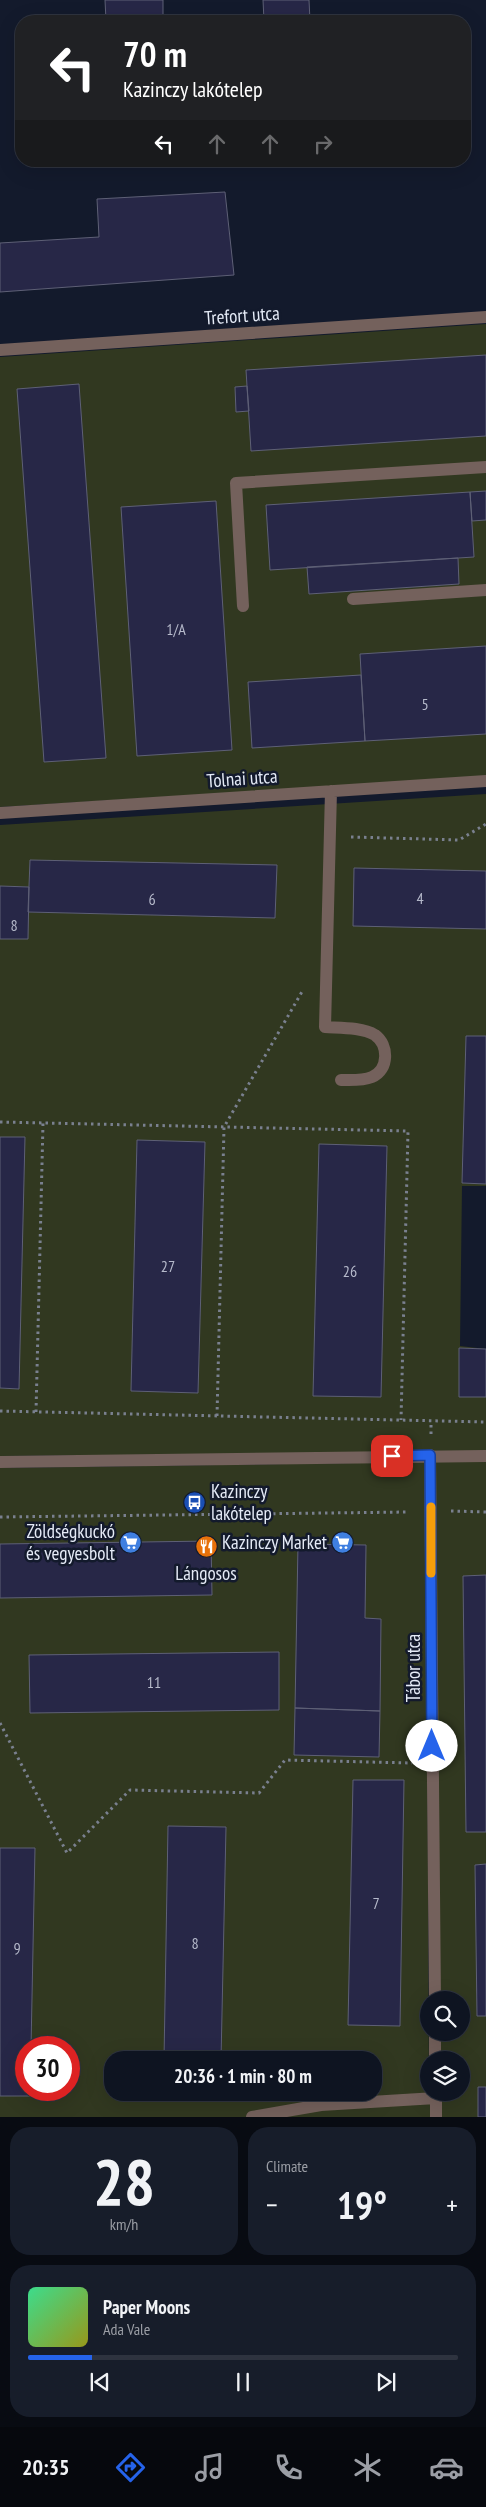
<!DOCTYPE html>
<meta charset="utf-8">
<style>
:root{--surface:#0e1421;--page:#171d2a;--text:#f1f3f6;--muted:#9b9ea5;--line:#2e333f;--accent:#2563eb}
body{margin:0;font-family:"PT Sans Narrow",sans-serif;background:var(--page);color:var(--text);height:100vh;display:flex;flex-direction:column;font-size:19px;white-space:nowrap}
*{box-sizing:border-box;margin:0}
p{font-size:16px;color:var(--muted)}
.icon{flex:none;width:28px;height:28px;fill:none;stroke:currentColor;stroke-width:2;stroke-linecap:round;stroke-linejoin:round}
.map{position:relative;height:2117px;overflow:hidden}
.sheet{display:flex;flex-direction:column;gap:10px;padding:10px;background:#080b12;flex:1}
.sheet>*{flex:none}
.top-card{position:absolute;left:15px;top:15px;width:456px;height:152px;border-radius:20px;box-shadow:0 5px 20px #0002,0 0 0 1px var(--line);background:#202124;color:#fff;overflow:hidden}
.fabs{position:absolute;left:420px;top:1991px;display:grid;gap:10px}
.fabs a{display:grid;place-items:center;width:50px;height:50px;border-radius:50%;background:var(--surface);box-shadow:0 5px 20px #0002,0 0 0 1px var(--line);font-size:25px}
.speed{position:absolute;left:15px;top:2036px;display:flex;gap:10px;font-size:25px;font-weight:700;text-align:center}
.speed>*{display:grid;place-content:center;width:65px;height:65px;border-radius:50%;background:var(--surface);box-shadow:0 5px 20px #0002,0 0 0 1px var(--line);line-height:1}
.speed .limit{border:8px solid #d22;background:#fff;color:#111}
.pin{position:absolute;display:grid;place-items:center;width:42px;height:42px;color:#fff;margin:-21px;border-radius:10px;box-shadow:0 2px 8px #0006}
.me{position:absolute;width:55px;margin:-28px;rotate:0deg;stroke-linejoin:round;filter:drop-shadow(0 0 4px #0008)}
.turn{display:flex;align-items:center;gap:18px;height:105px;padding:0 25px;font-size:22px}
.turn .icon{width:65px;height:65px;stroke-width:2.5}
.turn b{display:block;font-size:35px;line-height:42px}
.lanes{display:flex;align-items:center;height:48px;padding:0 25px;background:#0003;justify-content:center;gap:25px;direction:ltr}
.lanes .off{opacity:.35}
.big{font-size:38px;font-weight:700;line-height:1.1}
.sheet .card{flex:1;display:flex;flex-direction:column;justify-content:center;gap:8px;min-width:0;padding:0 18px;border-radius:20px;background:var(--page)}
.sheet .dial{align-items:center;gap:0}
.dial b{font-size:65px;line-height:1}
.song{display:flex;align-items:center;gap:15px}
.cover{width:60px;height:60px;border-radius:8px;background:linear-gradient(135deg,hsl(150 70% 55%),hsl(60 70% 35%))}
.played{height:5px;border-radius:2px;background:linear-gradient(90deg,var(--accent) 15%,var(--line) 15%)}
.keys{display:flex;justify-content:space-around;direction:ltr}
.heat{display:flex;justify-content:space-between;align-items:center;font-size:28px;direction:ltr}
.sheet .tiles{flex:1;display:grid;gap:10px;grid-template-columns:1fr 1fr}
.card:last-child{grid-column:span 2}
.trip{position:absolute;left:104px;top:2051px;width:278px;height:50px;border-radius:20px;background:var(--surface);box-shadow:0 5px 20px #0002,0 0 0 1px var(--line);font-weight:700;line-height:50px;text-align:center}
.tabs{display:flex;height:80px;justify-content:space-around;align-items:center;background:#06080d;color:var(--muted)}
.tabs .icon{width:35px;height:35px}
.tabs .active{color:var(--accent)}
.tabs b{font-size:22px;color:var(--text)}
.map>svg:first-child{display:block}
.green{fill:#313820;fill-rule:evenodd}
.building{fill:#272747;stroke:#5e6076}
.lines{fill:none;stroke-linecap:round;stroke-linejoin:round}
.path{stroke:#7a808f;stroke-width:3;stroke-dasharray:2.5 4;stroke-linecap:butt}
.service{stroke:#74615c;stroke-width:12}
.minor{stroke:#74615c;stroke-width:12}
.route-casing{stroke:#184099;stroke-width:12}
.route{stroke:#2563eb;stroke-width:9}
.slow{stroke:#f59e0b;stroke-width:9}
.labels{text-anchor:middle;stroke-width:5;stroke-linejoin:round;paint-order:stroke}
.number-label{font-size:16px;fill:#b6bacb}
.street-label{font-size:19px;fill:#e5ebf7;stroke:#131a2c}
.poi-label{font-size:19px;fill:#e5ebf7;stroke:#131a2c;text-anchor:end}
</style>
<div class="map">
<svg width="486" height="2117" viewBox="0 0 486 2117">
<rect width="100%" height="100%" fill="#131a2c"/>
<path class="green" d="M486,324V777L0,807V357Z
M486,794V1036H466L462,1183L486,1184V1186H462L460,1346L486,1349L460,1348L459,1396L486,1397V1452L0,1456V1388L18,1389L24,1137H0V939H28V912L275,918L277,866L30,860L29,887L0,886V825ZM137,1140L205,1142L198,1393L131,1391ZM319,1145L387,1146L380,1397L313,1396Z
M435,1460H486V2117H440V2093L461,2092V2060H440L439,2033L461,2032V2000H439Z
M426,1462L429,2092L431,2117H0V1468ZM26,2048H69V2090H26ZM112,2060H372V2092H112Z"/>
<path class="building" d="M105,0H163V21H106Z
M263,0H309L310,21H264Z
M225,192L234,275L0,292V243L99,237L97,199Z
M486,355V436L251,451L246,370Z
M79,384L106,758L44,762L17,389Z
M247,386L249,411L236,412L235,387Z
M486,491V520L472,521L470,492Z
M470,492L474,557L270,570L266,505Z
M216,501L232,750L137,756L121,507Z
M458,558L459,584L309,594L307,567Z
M486,646V734L365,741L360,654Z
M361,675L365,741L252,748L248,682Z
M30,860L277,865L275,918L28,912Z
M354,868L486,871V929L353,926Z
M0,886L29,887L28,939H0Z
M466,1036H486V1184L462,1183Z
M0,1137H25L19,1389L0,1388Z
M137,1140L205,1142L198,1393L131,1391Z
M319,1144L387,1146L381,1397L313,1396Z
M459,1348L486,1349V1397H459Z
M211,1541L212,1595L0,1598V1544Z
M298,1544L366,1545L365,1618L381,1619L380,1711L295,1708Z
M486,1575V1832H466L463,1576Z
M279,1652V1710L30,1713L29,1655Z
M295,1708L380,1711L379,1757L294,1755Z
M353,1780H404L400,2026L348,2025Z
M168,1826L226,1827L221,2060H164Z
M0,1848H35L31,2048H26V2090H31L30,2096H0Z
M486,1864V2016H477L475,1865Z
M478,2087H486V2117H478Z"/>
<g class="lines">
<path class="path" d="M351,837L459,840L486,824
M0,1122L408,1131L401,1420
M0,1411L486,1422
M36,1412L43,1123
M217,1416L224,1127L303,990
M431,1434V1421
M451,1511L486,1512
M0,1517L409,1512
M0,1723L67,1853L130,1790L259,1793L285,1760L412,1763"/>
<path class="service" d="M353,599L486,590
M243,606L236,483L486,467"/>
<path class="minor" d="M0,350L486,317
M331,791L325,1027C339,1028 362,1027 375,1035C389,1045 389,1070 372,1077C362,1081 351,1080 341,1080
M0,813L486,781
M430,1455L435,2000
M0,1462L486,1456
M435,2032V2060
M436,2092V2117
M252,2117L321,2105L436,2098"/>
</g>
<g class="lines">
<defs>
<path id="route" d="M392,1456L430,1455L432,1746"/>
</defs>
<use href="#route" class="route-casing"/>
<use href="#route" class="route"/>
<path class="slow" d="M431,1507V1573"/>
</g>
<defs>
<symbol id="bus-disc" viewBox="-11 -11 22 22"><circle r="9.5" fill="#1a4fb4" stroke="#131a2c"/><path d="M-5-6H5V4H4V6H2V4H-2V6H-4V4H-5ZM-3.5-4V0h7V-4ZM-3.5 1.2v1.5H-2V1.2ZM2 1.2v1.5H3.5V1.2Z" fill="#fff"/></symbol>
<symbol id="supermarket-disc" viewBox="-11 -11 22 22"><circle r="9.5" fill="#3f7fe0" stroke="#131a2c"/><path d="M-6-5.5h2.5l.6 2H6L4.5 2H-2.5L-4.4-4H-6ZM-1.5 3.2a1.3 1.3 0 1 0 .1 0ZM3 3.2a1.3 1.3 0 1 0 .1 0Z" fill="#fff"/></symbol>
<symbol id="restaurant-disc" viewBox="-11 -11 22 22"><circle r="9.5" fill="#e8710a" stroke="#131a2c"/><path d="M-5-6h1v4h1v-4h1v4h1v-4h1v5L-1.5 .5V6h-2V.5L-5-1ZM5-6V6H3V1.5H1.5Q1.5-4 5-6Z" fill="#fff"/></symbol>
</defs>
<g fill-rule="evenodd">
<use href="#bus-disc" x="182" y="1490" width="25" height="25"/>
<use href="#supermarket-disc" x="118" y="1530" width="25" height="25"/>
<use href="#supermarket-disc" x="330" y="1530" width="25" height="25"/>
<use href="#restaurant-disc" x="194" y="1534" width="25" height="25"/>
</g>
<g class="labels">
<g class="number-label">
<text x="176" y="635">1/A</text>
<text x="425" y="710">5</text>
<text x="420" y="904">4</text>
<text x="152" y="905">6</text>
<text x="14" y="931">8</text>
<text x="168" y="1272">27</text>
<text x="350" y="1277">26</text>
<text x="154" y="1688">11</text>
<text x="376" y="1909">7</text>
<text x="195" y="1949">8</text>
<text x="17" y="1954">9</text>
</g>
<g class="street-label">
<text transform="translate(242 315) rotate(-4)" y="7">Trefort utca</text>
<text transform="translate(242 778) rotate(-4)" y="7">Tolnai utca</text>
<text transform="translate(413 1668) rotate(-90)" y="7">Tábor utca</text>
</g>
<g class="poi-label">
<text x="211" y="1498" text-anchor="start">Kazinczy<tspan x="211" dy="22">lakótelep</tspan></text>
<text x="115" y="1538">Zöldségkuckó<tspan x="115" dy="22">és vegyesbolt</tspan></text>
<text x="327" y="1549">Kazinczy Market</text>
<text x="206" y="1580" text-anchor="middle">Lángosos</text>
</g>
</g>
</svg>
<div class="fabs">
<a><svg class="icon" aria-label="search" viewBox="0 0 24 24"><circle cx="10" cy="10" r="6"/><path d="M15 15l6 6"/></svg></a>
<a><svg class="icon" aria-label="layers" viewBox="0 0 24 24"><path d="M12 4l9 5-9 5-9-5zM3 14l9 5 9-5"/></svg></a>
</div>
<div class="speed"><div class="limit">30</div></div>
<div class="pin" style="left:392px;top:1456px;background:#d93025"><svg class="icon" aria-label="arrive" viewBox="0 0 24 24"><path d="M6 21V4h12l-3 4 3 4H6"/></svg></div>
<svg class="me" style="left:432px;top:1746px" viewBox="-20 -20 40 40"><circle r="19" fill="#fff"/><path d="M0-13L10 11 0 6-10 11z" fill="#2563eb"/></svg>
<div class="trip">20:36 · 1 min · 80 m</div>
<div class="top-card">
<div class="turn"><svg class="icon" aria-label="left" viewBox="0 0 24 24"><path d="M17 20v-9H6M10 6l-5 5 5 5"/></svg><div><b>70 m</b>Kazinczy lakótelep</div></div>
<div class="lanes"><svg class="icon" aria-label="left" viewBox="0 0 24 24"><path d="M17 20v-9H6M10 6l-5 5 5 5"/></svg><svg class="icon off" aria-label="ahead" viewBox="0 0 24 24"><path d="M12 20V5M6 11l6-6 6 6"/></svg><svg class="icon off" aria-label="ahead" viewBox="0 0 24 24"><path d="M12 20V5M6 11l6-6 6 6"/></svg><svg class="icon off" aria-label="right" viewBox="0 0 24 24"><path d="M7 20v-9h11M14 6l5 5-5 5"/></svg></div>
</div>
</div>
<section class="sheet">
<div class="tiles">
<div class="card dial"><b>28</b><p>km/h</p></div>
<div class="card"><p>Climate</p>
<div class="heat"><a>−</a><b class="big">19°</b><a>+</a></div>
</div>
<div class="card">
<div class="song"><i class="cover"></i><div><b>Paper Moons</b><p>Ada Vale</p></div></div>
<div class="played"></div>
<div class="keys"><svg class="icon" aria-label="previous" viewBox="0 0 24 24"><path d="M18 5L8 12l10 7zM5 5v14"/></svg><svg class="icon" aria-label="pause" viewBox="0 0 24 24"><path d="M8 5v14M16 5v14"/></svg><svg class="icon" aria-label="next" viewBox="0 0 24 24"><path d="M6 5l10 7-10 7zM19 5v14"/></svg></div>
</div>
</div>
</section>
<nav class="tabs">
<b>20:35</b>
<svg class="icon active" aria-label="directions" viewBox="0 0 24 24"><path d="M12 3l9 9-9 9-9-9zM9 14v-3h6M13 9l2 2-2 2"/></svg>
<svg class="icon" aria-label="music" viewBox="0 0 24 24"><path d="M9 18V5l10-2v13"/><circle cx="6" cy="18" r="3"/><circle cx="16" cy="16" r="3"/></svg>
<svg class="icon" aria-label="phone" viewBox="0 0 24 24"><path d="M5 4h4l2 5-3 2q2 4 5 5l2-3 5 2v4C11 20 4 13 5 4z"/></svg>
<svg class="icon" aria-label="climate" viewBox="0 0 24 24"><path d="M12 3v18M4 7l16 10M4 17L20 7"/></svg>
<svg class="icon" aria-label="car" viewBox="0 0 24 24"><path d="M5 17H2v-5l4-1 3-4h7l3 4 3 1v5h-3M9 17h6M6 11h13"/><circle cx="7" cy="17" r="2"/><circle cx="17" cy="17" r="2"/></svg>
</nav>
